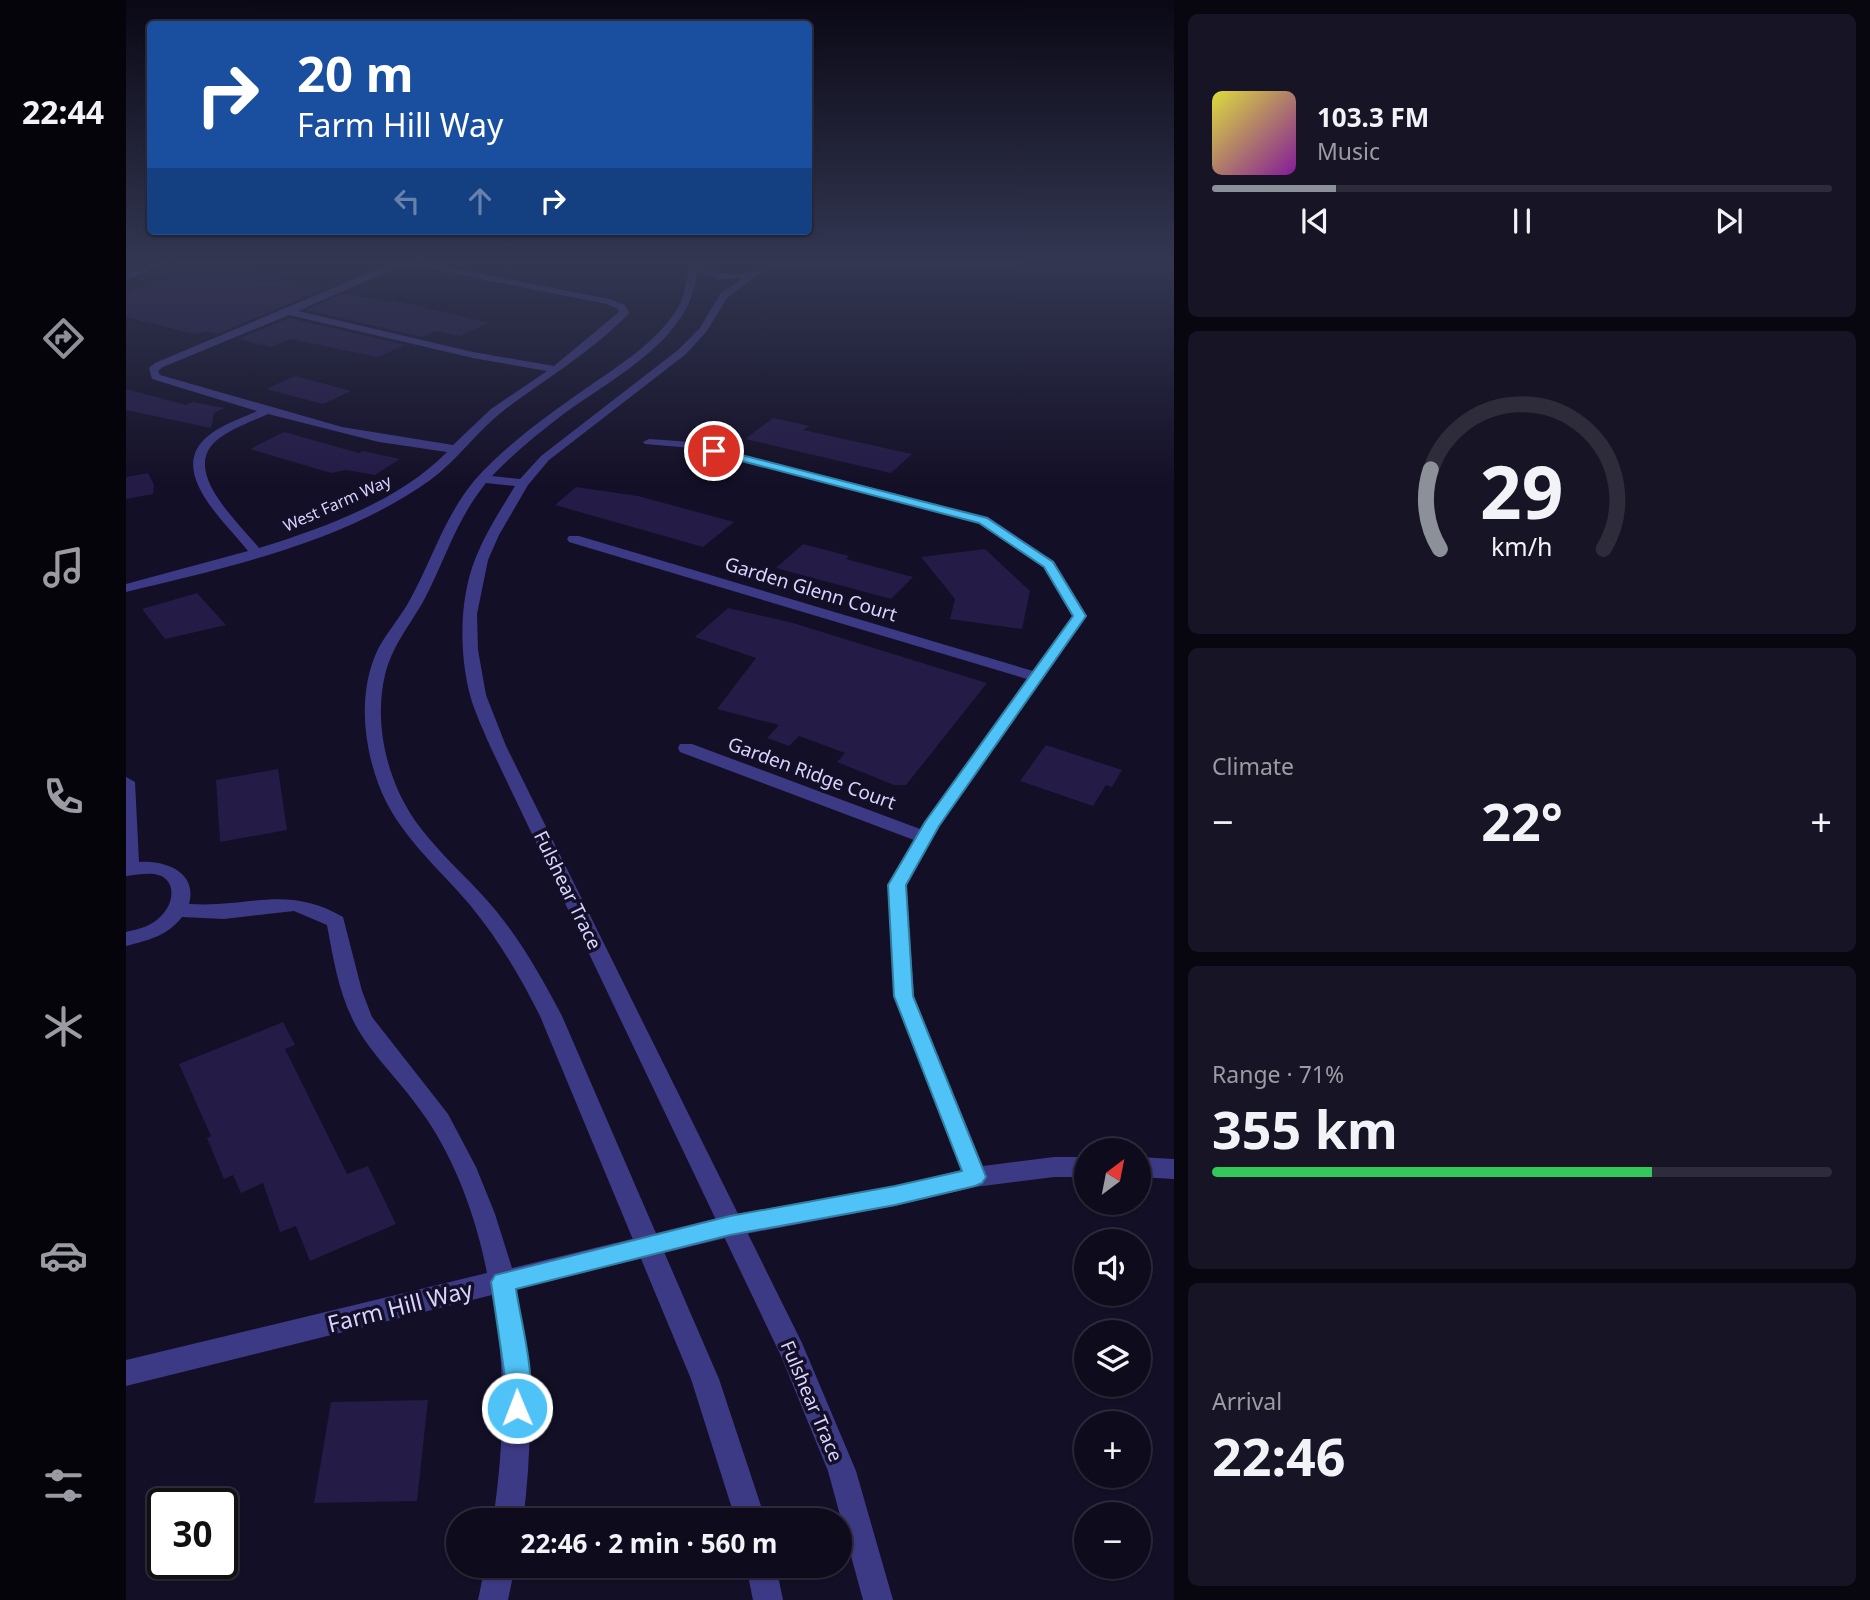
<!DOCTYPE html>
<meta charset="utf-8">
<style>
:root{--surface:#0e0b1c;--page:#171425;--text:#f1f3f6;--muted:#9b9ba3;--line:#2e2b3b;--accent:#8c9099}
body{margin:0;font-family:"Noto Sans",sans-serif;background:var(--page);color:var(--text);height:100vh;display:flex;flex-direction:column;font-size:26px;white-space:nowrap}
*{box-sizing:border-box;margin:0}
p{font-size:23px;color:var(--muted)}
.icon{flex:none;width:38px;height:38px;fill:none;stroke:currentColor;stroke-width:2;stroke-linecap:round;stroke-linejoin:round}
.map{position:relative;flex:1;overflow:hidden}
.sheet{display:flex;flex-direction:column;gap:14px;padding:14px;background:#08060f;width:696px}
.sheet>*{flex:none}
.top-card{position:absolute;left:21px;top:21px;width:665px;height:214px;border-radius:7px;box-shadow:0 2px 5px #0004,0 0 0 2px var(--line);background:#1a4fa0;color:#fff;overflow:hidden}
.needle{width:46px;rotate:32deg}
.fabs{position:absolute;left:948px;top:1138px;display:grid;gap:14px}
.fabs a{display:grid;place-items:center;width:77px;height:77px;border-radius:50%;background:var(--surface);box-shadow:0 2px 5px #0004,0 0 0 2px var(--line);font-size:35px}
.speed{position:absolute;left:21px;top:1488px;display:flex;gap:14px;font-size:35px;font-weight:700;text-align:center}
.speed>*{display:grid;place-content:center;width:91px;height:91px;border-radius:50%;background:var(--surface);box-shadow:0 2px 5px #0004,0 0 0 2px var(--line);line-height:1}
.speed .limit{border:4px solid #111;border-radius:10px;background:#fff;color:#111}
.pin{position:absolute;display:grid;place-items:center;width:60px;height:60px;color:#fff;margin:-30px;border:4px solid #fff;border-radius:50%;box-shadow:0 2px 7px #0007}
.me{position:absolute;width:77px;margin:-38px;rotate:359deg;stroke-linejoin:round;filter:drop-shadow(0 0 5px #0008)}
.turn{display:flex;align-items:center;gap:24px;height:147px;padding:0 35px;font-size:32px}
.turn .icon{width:91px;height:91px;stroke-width:2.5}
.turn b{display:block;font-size:49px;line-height:60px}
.lanes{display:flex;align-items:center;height:66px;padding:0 35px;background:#0003;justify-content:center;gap:35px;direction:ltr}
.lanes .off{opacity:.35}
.big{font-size:52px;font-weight:700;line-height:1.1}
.sheet .widget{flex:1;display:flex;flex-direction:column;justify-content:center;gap:10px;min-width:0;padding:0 24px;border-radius:10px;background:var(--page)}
.sheet .dial{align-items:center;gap:0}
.dial svg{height:182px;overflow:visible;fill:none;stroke:var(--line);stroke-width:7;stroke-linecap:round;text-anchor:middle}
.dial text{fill:var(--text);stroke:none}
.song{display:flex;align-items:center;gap:21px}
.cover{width:84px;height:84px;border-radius:10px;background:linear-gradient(135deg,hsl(60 70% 55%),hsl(290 70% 35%))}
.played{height:7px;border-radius:4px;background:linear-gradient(90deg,var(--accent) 20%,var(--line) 20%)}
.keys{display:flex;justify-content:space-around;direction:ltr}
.heat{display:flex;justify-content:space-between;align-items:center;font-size:38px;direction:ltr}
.charge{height:10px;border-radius:5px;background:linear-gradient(90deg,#34c759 71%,var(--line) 0)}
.trip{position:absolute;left:320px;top:1508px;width:406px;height:70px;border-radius:35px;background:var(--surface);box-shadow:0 2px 5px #0004,0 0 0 2px var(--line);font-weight:700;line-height:70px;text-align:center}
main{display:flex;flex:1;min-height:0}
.tabs{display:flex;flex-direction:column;width:126px;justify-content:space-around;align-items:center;background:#06040b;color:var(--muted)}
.tabs .icon{width:49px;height:49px}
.tabs .current{color:var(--accent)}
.tabs b{font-size:32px;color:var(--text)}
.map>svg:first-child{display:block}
.building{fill:#241b47}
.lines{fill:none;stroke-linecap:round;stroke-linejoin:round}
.minor{fill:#3d3a85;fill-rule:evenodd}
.tertiary{fill:#3d3a85;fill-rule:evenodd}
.route{fill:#4fc3f7;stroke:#337fa1;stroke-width:2}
.labels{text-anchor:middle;stroke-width:7;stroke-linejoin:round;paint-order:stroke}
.far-street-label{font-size:16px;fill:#d9d4ff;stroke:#130f26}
.street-label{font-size:19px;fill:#d9d4ff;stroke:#130f26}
.near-street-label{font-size:23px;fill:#d9d4ff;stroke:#130f26}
</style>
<main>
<nav class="tabs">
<b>22:44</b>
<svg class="icon current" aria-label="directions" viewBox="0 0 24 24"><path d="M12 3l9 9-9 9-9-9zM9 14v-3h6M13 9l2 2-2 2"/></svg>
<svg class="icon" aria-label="music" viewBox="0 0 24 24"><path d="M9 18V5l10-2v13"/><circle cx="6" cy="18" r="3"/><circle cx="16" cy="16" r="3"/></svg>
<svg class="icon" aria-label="phone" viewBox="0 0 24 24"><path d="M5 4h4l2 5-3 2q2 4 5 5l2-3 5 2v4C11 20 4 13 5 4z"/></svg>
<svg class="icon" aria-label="climate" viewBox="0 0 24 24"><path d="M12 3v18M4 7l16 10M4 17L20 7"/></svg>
<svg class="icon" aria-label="car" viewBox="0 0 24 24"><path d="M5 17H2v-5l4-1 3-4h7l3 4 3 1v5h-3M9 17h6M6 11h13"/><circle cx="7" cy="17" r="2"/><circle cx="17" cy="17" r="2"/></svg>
<svg class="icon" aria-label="filters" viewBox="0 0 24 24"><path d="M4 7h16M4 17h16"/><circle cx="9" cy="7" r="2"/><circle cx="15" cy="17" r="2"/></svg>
</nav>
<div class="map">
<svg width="1048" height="1600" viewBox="0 0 1048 1600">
<rect width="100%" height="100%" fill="#130f26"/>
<path class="building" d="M49,261H132L111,270L198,289L92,334L80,331L68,334L0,317V293L44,277L22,274Z
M218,293L262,302L266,300L363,323L334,336L309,331L296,337L180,310Z
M163,318L279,345L251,357L164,339L145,347L112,339Z
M169,376L225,391L197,404L140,389Z
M0,389L60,405L67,402L98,408L88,413L85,428L0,410Z
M647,418L683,426L677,430L786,454L765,473L619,439Z
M158,432L233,453L237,451L274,459L249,475L220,470L205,473L124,449Z
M22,473L28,485L27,494L0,499V477Z
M450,487L512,496L608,522L577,547L429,505Z
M677,544L723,556L720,559L787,577L765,599L650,568Z
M859,549L904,591L896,629L824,619L829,599L795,557Z
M71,593L100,625L39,639L16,609Z
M602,608L667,623L861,683L780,785H768L711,762L719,753L673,736L663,746L641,738L653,725L591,709L630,658L569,637Z
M920,745L996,770L986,787L980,785L967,806L894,781Z
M152,769L161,830L94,842L90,780Z
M157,1022L169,1045L159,1049L221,1174L242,1166L270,1224L184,1261L170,1226L154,1232L137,1183L115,1193L107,1175L98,1179L81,1138L85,1136L53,1064Z
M302,1400L291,1501L188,1503L205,1402Z"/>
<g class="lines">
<path class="minor" d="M35,261H46L0,280V274Z
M271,261H290L483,299L499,305L503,313C466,352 419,379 377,411C350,432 331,461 303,481C215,543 103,567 0,592V584L122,551C101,524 47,477 75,443C88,427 114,419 131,411L26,379L23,368L29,363ZM279,264L481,304L492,309L493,312L428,366L347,352L172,311ZM163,315L347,358L421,371L365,409L327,445L216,427L34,375L32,371L37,367ZM142,414L253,442L321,452C273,501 198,528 133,548C114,524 61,477 85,446C97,431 125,422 142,414Z
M523,439L566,442L862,517L928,561L961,616L813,826L780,885L788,996L857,1166L928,1157H961V1177H928L849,1187L769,1206L604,1237L390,1289C407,1367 407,1443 397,1521H367C378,1445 381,1371 366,1295L0,1386V1360L361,1273C350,1215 326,1150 289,1103C268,1074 241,1050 226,1018C212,989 207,957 201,925L168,911L98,919L56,917C41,936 23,940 0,946V932C13,929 26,926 35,916C49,903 51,877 28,874C19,873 9,875 0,876V777L9,782L13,862C39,860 72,872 63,904C124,908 160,884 217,917L236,991L246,1017L322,1114L350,1167L369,1214L386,1268L604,1215L769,1186L835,1170L768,996L762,885L788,840L554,752L552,748L554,744H566L794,829L901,679L443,542L441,539L443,536H453L907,671L947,616L918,567L852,523L566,448L519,444L517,442Z
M1013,1157L1048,1159V1179L1013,1177Z
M359,1566H389L382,1600H352Z"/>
<path class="tertiary" d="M565,261H573L572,267C587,271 608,278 624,272C635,269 638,261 650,261L601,298L581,331L560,354L423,460L402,485L373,535L362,560L351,614L352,650L360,695L380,746L676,1343L730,1471L767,1600H737L702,1471L655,1356L364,746C357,729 349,713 344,695C333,653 333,598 350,557C360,532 375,509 389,486L360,483C330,520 320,558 298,600C284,625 266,646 259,675C247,725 262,785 293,826C316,857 347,882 371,912C397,944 417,980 436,1016L593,1379L640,1521H610L565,1379L414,1016C394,976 372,939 344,905C311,866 270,833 252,783C237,741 232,691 252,649C260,634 272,620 281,605C307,560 319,511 356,472C387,440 422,415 459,389C492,366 532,342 553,306C561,291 560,275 565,261ZM571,272L594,279L617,278L594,294L574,328L552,350L415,456L394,479L366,476C387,454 410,435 435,416C484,379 565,341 571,272Z
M620,1566H650L657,1600H627Z"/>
</g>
<linearGradient id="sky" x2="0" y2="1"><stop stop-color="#0a0815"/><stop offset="0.54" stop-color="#333752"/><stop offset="1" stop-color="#333752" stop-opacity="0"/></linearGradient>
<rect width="1048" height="485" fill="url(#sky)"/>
<path class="route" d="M588,448L861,518L927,562L960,616L813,826L780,885L787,996L860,1177L856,1183L849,1186L769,1205L604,1235L390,1289C395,1324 413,1385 400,1416L391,1420L382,1416L378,1408L380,1384L365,1282L369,1275L604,1216L769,1186L836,1171L768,996L762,885L799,822L947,616L918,567L853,523L585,453V449Z"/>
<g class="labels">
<g class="far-street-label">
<text transform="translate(211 503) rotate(-24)" y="6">West Farm Way</text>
</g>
<g class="street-label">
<text transform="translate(685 589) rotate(17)" y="7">Garden Glenn Court</text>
<text transform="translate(686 773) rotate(20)" y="7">Garden Ridge Court</text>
<text transform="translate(442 890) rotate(64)" y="7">Fulshear Trace</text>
<text transform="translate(686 1401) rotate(67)" y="7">Fulshear Trace</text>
</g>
<g class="near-street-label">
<text transform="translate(274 1307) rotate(-14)" y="8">Farm Hill Way</text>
</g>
</g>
</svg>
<div class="fabs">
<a><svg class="needle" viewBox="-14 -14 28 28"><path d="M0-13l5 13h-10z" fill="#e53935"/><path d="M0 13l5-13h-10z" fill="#9b9ba3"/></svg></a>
<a><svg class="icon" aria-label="sound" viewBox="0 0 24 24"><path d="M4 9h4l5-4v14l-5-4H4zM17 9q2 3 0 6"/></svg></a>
<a><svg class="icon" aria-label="layers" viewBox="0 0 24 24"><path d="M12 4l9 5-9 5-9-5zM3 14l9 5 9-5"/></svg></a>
<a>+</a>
<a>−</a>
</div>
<div class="speed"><div class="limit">30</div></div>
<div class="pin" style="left:588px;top:451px;background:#d93025"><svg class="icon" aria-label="arrive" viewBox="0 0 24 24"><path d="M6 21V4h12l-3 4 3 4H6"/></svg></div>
<svg class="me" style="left:391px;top:1408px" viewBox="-20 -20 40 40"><circle r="17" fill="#4fc3f7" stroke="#fff" stroke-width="3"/><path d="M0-11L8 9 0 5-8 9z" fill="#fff"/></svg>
<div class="trip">22:46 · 2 min · 560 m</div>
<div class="top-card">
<div class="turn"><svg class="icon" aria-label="right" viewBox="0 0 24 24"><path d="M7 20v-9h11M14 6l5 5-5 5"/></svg><div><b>20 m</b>Farm Hill Way</div></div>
<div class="lanes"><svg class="icon off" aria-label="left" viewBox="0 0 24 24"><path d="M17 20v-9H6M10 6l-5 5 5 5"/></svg><svg class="icon off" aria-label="ahead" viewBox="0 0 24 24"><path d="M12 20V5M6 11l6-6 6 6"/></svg><svg class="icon" aria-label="right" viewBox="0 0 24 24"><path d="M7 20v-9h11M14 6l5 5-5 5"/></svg></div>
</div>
</div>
<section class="sheet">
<div class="widget">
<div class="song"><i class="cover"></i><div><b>103.3 FM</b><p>Music</p></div></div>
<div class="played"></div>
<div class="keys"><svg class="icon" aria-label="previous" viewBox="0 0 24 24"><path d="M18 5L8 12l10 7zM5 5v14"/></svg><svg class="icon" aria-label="pause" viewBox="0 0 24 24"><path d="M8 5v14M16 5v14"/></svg><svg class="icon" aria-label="next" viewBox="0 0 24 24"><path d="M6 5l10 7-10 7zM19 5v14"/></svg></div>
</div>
<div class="widget dial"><svg viewBox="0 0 100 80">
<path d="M14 69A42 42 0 1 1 86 69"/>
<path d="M14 69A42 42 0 0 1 10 34" stroke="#8c9099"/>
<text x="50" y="56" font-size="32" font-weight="700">29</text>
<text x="50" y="72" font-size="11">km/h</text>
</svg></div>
<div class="widget"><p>Climate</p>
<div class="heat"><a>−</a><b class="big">22°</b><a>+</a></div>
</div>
<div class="widget"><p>Range · 71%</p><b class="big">355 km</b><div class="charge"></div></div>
<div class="widget"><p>Arrival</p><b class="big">22:46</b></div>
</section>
</main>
